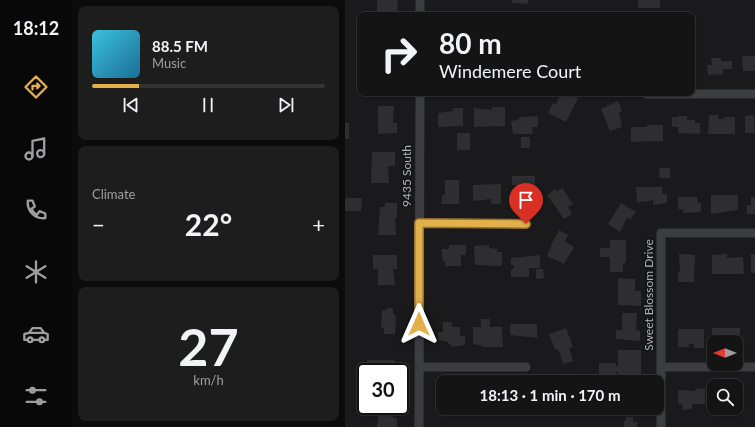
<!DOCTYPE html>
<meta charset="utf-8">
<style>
:root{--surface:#141415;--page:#1d1d1e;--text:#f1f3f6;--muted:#9d9ea0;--line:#333334;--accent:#e3b14b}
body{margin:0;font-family:Lato,sans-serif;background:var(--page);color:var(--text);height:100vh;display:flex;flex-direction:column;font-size:15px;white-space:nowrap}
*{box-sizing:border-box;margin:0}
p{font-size:13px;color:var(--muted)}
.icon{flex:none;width:22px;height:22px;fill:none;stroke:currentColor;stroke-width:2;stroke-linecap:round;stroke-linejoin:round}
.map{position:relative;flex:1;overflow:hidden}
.sheet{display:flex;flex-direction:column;gap:6px;padding:6px;background:#0b0b0c;width:273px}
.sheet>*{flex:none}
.top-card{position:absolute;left:12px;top:12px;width:338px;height:84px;border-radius:8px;box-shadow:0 1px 3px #0004,0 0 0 1px var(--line);background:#141415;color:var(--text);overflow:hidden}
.needle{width:26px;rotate:270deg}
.buttons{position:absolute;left:362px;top:335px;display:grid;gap:8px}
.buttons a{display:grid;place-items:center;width:36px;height:36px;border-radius:8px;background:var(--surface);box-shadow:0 1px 3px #0004,0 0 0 1px var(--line);font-size:20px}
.speed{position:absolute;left:12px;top:363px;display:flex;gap:8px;font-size:20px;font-weight:700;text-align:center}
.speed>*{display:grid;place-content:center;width:52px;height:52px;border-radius:50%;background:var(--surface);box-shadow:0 1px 3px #0004,0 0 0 1px var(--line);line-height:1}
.speed .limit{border:2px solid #111;border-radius:6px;background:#fff;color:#111}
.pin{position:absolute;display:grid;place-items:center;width:34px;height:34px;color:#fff;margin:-41px -17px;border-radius:50% 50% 50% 0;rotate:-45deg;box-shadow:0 0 4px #0007}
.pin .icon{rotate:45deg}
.me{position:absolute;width:44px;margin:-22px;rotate:0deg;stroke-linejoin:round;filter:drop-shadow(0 0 3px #0008)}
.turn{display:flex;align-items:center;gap:14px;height:84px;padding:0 16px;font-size:18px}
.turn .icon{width:52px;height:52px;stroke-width:2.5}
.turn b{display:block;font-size:28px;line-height:34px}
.big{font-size:30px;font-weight:700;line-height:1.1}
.sheet .widget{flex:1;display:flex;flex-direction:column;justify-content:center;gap:6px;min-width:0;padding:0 14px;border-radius:8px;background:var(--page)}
.sheet .dial{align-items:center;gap:0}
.dial b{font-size:52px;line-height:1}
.song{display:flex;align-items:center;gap:12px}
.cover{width:48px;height:48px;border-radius:6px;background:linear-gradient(135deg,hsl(190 70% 55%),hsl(200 70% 35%))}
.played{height:4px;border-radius:2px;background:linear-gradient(90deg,var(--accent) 20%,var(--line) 20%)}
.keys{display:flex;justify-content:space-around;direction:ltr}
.heat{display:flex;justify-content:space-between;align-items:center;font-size:22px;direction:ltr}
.trip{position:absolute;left:91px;top:375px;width:228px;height:40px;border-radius:8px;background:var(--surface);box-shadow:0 1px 3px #0004,0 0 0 1px var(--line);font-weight:700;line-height:40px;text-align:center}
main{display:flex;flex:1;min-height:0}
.tabs{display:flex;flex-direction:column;width:72px;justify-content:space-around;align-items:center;background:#080808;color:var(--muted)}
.tabs .icon{width:28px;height:28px}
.tabs .active{color:var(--accent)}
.tabs b{font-size:18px;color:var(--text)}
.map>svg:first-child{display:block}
.building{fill:#2e2d30}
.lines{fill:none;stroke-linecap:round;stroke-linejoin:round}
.minor{stroke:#3c3d41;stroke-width:9}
.route-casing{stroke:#947331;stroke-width:10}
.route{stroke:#e3b14b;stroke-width:7}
.labels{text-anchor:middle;stroke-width:4;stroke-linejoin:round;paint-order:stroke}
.street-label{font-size:12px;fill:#aeb2bb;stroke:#151517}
</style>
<main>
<nav class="tabs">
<b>18:12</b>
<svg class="icon active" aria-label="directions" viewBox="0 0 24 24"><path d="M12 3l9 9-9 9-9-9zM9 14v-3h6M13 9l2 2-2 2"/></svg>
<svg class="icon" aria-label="music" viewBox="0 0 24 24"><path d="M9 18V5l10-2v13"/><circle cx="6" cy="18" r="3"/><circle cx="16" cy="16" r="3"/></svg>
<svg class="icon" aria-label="phone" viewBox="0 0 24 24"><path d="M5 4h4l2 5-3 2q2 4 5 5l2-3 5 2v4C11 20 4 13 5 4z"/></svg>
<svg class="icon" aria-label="climate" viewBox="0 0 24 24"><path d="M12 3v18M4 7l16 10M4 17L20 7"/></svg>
<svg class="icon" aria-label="car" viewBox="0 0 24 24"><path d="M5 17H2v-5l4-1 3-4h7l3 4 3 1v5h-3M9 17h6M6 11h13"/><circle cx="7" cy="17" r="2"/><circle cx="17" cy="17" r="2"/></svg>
<svg class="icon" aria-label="filters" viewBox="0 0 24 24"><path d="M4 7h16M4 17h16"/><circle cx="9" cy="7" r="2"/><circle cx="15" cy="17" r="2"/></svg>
</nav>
<section class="sheet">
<div class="widget">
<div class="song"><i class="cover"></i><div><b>88.5 FM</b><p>Music</p></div></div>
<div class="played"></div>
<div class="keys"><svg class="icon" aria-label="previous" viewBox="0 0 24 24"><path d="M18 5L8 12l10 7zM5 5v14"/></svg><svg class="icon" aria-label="pause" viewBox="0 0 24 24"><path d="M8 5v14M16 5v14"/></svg><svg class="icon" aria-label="next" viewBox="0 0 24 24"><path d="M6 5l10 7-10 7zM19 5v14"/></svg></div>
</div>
<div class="widget"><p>Climate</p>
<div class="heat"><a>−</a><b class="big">22°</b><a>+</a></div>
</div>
<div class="widget dial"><b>27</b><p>km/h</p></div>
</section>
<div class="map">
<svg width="410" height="427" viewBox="0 0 410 427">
<rect width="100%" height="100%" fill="#1a1a1c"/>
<path class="building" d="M32,0H53L52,11H32Z
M167,0H183V4L166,3Z
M293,0H315V8H293Z
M397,56H410V71H398Z
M350,57V71H347V58Z
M366,58H376V61H387V69H378V74L363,75L362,65H367Z
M216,93H224L233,98L221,122L203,113L208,103L211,105Z
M273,101L277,111L274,113L277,127L265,131L256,109Z
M33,106H49L48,123H52V133L33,134Z
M147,107H160V126L129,127V108L147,110Z
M108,108H118V126L93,127V113L108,111Z
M364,115H373V119H379V117H390V134H363Z
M409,115L410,133H400V116Z
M193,116V127H187L188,134H168L166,121L172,120L175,117Z
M333,116H342V120H350V123H355V134L333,133V127H327V117H333Z
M0,123H4V139H0Z
M302,125H318V141L286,142V127H302Z
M112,133H125V150H112Z
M176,137H185V148H176Z
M27,152H50V166H43L44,183H26Z
M314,168H325V178H315Z
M167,176H190V194H181V190H172V185H167Z
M100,180H114V204H97V195H100Z
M156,184V204H146V199L128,201V185Z
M291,187H317V194H322V203L308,205V199L305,201L292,202Z
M217,188L228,204L223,207L227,214L219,219L202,195L210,189L212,191Z
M366,195H393V210L366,214Z
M333,197H352L353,203H356V212L338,213V209H333Z
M406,197H410V214H402V205H406Z
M0,198H17L16,211H0Z
M40,203H52V218H50L51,235H33L35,207H40Z
M276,203L291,212L285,220L282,218L275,232L263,224Z
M214,230L223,235L220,241L229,247L219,264L202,256L208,241Z
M265,240H281V263H278V272H265V257H255V248H265Z
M104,245H121V255H116V266H100V261H98L97,256V249H104Z
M144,245V248L152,249V252H157V266L130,265L129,246Z
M334,254L350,255L349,282H333V272H335Z
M382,254V258L398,257L399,274H367V255Z
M406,254H410V273H406Z
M28,255H52V269H48L50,285H33V269H28Z
M195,255V268H184V277H166V269H169V265H166V258Z
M191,269H198L199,278L191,279Z
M273,278L290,279V291H296V306L273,305Z
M42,308H48V314L51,316L50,334H39V328H36L37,310H42Z
M277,313H292L291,330L295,331V341L271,339V330H277Z
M136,319H145V327H157L158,347H137V346L128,344V327H136Z
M98,322H107V327H115V336H120V345L106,347V344H103V342L93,340V332H98Z
M165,324H192V338L165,335Z
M221,328L228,347L224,348L228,361L218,364L214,351L210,349L204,334Z
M367,328H395V344L367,340Z
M333,329H359V348H349V344H344V347H333Z
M273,350H296V375H273V372H271V375H254V363H271V366H273Z
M22,360H50L51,369L37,370V372H21V393H15L17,362H22Z
M223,373L230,382H213Z
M360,388V404H347V409L338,410L337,404H333V390L350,391V389Z
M95,389H98V404H95Z
M391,389H395V407H391Z
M167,408H186V414L167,413Z
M379,408H390V412H379Z
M40,410H46V416L52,419V427H32L34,412H40Z
M281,417H288V422H292V427H279V421H281Z"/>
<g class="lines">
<path class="minor" d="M75,15V0
M302,94H410
M74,223L181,224
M74,367H181
M316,367H410
M74,427L75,93
M316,427V233H410"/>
</g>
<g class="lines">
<defs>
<path id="route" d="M74,324V223L181,224"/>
</defs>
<use href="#route" class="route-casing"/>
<use href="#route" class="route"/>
</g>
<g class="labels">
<g class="street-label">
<text transform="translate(62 176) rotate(-90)" y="4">9435 South</text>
<text transform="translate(304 295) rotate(-90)" y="4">Sweet Blossom Drive</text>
</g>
</g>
</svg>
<div class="buttons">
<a><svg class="needle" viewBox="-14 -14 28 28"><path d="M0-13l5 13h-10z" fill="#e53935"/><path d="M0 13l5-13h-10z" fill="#9d9ea0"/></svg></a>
<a><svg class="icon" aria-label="search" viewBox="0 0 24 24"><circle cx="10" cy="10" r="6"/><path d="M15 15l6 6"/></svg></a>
</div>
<div class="speed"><div class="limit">30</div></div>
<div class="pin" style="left:181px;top:224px;background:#d93025"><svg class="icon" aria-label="arrive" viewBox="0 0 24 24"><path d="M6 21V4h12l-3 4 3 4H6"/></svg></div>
<svg class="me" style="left:74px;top:324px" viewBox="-20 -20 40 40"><path d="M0-17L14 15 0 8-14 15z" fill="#e3b14b" stroke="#fff" stroke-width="4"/></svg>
<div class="trip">18:13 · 1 min · 170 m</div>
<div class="top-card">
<div class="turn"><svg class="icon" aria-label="right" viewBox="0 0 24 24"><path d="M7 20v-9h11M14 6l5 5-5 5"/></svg><div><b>80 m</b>Windemere Court</div></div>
</div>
</div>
</main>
